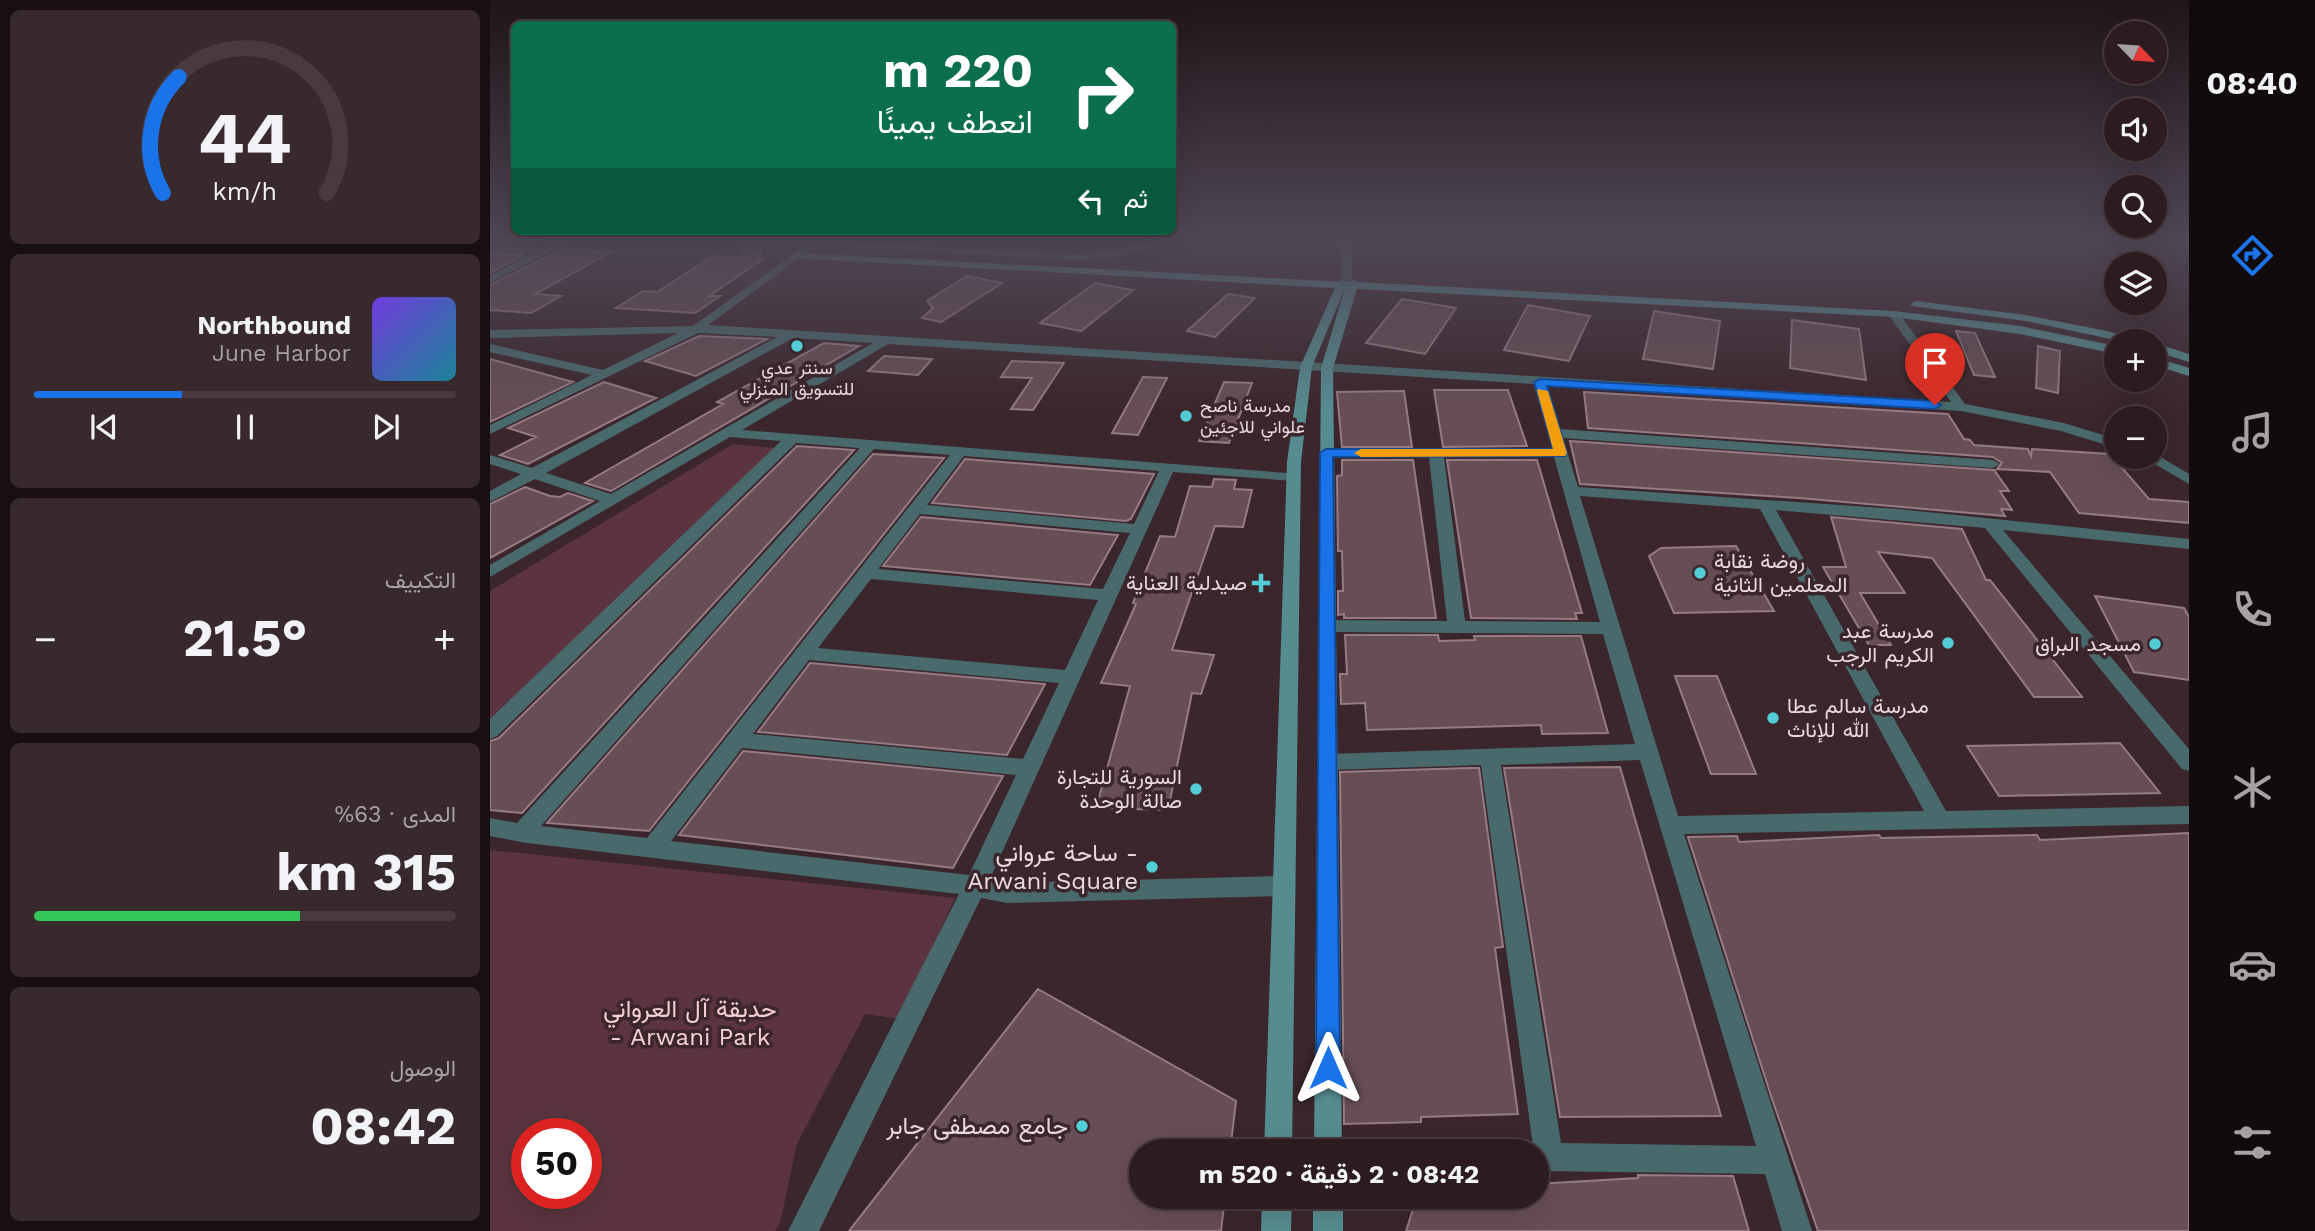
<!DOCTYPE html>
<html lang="ar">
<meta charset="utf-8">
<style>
:root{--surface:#2c1c20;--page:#38292d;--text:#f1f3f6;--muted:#a6a1a5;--line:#483a3e;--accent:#1a73e8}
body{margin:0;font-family:"Work Sans",Vazirmatn,sans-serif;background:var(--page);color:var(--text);direction:rtl;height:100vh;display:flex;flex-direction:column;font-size:26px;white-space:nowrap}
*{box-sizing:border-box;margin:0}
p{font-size:23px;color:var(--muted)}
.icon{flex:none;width:38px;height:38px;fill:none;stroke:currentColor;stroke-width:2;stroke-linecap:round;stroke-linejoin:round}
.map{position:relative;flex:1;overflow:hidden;direction:ltr}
.panel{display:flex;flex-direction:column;gap:10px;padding:10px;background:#180f12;width:490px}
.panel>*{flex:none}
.banner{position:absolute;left:21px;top:21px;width:665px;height:214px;border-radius:10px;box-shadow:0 7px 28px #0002,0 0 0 2px var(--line);direction:rtl;background:#0b6e4f;color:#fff;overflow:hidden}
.needle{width:46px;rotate:115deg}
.controls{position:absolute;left:1614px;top:21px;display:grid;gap:14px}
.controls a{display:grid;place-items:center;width:63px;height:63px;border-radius:50%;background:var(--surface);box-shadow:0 7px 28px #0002,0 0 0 2px var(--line);font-size:35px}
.speed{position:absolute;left:21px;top:1118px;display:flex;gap:14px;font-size:35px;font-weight:700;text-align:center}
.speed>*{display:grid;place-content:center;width:91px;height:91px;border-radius:50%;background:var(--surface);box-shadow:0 7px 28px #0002,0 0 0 2px var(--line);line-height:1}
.speed .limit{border:10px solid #d22;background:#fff;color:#111}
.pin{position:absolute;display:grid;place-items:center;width:60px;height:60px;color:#fff;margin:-72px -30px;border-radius:50% 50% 50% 0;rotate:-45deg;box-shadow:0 0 7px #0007}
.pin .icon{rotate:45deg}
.me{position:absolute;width:77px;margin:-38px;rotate:0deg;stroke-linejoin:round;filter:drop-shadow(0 0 5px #0008)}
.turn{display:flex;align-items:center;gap:24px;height:147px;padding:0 28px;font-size:32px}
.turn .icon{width:91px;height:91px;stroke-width:2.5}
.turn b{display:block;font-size:49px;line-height:60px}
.then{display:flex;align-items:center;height:66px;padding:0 28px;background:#0003;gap:14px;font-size:26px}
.big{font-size:52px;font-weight:700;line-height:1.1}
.panel .card{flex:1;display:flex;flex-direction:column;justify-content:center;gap:10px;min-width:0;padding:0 24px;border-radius:10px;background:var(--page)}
.panel .dial{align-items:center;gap:0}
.dial svg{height:182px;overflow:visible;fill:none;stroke:var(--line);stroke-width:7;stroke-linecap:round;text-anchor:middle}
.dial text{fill:var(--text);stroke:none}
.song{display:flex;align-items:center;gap:21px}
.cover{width:84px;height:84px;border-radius:10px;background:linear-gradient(135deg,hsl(260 70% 55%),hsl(190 70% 35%))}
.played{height:7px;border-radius:4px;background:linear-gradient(90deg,var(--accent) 35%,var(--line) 35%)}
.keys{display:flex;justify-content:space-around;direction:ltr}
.heat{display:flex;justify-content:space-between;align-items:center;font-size:38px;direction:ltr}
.charge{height:10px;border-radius:5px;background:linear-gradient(90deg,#34c759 63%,var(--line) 0)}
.trip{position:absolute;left:639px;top:1139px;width:420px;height:70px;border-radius:35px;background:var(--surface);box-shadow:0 7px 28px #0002,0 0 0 2px var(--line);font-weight:700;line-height:70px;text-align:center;direction:rtl}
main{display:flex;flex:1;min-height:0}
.menu{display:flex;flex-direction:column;width:126px;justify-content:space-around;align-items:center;background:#120b0d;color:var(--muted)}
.menu .icon{width:49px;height:49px}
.menu .selected{color:var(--accent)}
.menu b{font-size:32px;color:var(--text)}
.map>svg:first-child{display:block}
.green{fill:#5b343f;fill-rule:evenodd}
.building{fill:#674e54;stroke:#967b82;stroke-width:2}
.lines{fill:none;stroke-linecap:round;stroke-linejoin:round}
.minor{fill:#496a6d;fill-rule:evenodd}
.secondary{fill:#568c90;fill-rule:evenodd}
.route{fill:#1a73e8;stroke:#114b97;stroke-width:2}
.slow{fill:#f59e0b}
.poi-dot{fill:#52ccd5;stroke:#3b262b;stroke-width:2.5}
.labels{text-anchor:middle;stroke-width:7;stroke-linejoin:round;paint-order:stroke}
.far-poi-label{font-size:18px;fill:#e9dadd;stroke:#3b262b}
.poi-label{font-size:21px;fill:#e9dadd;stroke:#3b262b;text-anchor:end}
.near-poi-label{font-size:24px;fill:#e9dadd;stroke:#3b262b;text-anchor:end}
.near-park-label{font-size:24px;fill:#f7cfd8;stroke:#3b262b}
</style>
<main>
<nav class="menu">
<b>08:40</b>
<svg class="icon selected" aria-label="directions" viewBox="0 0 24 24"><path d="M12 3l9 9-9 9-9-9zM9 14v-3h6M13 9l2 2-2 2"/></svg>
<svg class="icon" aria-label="music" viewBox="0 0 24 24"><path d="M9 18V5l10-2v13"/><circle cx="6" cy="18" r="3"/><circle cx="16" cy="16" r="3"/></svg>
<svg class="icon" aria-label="phone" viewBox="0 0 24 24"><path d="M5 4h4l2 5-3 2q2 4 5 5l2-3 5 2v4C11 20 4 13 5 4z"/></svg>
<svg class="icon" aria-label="climate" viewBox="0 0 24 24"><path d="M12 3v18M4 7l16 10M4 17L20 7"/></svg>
<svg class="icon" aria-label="car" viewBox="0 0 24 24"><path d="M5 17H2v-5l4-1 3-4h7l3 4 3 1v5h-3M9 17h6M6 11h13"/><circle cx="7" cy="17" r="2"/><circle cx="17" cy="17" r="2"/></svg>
<svg class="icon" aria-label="filters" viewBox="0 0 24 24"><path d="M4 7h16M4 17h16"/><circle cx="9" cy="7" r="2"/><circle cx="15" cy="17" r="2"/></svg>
</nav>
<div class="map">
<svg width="1699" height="1231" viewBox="0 0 1699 1231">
<rect width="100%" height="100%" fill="#3b262b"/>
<path class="green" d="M243,444L285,448L0,721V591Z
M0,850L465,898L410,1019L375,1014L307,1144L290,1223L285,1231H0ZM37,1134H96V1194H37Z"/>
<path class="building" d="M252,240L271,246L270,259H273L219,296H230L205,313L126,308L153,291L167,292L223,256L251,258Z
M73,249L121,252L45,294L71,296L41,313L0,310V285Z
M0,254L33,255L0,273Z
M477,276L512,283L451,322L432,318L443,308L437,301Z
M605,283L643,290L591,331L550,323Z
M738,294L765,298L725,337L697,331Z
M912,299L966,308L935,354L876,343Z
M1038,305L1100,316L1079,361L1014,350Z
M1164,311L1230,321L1223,369L1153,359Z
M1302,320L1369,329L1376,380L1300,368Z
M1466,331L1485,333L1505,377L1484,375Z
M209,336L277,339L206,376L155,361Z
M334,343L369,346L121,491L95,483L233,404L227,402Z
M1548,346L1570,351L1568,393L1546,388Z
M394,356L442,359L428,375L378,371Z
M0,359L83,382L0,422Z
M522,361L574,363L543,410L521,409L542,378L511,377Z
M653,377L677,378L648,435L622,433Z
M114,382L166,398L38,464L10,455L46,437L18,428Z
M734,382L762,383L739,443L709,441Z
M944,390H1018L1037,446L953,447Z
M914,391L922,447H852L847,392Z
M1094,392L1458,414L1474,439L1480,440L1484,445L1538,449L1541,456L1542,449L1620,454L1659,499L1699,502V523L1589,513L1560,472L1507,469L1512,463L1503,457L1098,428Z
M1080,441L1504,470L1519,491H1510L1522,510L1511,509L1515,516L1309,498L1090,484Z
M307,446L364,450L32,813L0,810V741L9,738Z
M383,454L454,458L159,831L57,823Z
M475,459L664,474L641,519L636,521L442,503Z
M852,460H923L946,618H854V614L848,615V591H853L852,551H848L847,476L852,475Z
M957,460H1047L1092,613H1085L1087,619L981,618Z
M724,479L746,480L744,489L762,490L753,527L725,526L682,650L724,655L711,694L702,693L678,810L606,808L640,686L611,683L646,604L643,603L670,536L685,537L700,486L722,487Z
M35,487L60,496L70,497L78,493L103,501L0,558V504Z
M431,517L628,535L600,585L393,566Z
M1341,517L1472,529L1496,580H1500L1592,697H1544L1442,558L1388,552L1415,593H1370L1401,645H1379L1333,567H1356Z
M1246,546L1284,611L1184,613L1159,556L1171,548Z
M1605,596L1694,608L1699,617V680L1644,672Z
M855,635H948L949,641L985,640L984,636H1091L1118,733L1052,734L1051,725L877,730L875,703L851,704L850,674H857Z
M320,663L555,684L517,755L268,732Z
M1185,676H1227L1266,774H1221Z
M1630,743L1670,793L1509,796L1477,746Z
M253,751L513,776L463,868L189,835Z
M1130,767L1231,1116L1070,1117L1014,768Z
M979,768H989L1013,947L1005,948L1028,1114L931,1117V1122L854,1124L850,772Z
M1699,833V1231H1328L1282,1099L1198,837L1247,836L1249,842L1389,835L1391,838L1547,835L1550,840Z
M548,989L746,1101L740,1152H651V1197H735L731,1231H359Z
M1148,1175L1243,1176L1259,1231H916L927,1197H1046V1184L1148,1178Z"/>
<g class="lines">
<path class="minor" d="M69,240H82L0,283V276L43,253L0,251V245L54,248Z
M259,240H322L589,254C625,250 661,240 697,240L628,256L589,260L326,246L218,325L1461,402L1398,314L1408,312L1475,404L1574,423L1626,439V448L1571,431L1471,411L1057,385L1070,429L1503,460L1510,464L1503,468L1073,438L1088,487L1408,509L1699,539V549L1513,530L1699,749V771L1692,769L1495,528L1286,510L1456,811L1699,806V824L1194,834L1322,1231H1292L1275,1174L1050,1171L1046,1170V1152H1038L1043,1146L991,765L839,770L832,768L829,762L832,756L839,754L1145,744L1113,634L839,632L830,626L839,620L957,621L939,457H836L831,456V450L1062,449L1044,384L398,344L252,430L809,474L811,477L804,481L683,472L500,879L517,883L794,876L802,879L805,886L802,893L794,896L517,903L491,898L329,1231H298L469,894L37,843L0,836V818L27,823L370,448L306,443L7,736L0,739V719L291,441L240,437L0,577V565L110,501L45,479L0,502V491L31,474L0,464V455L42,468L287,337L208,333L0,434V425L102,375L0,352V344L113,370L188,333L0,338V330L203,326L315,246L264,243ZM303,338L383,343L121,494L56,473ZM384,449L460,455L157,838L51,826ZM474,456L669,471L644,524L437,505ZM954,457H1064L1110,622L975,621ZM1090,496L1270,509L1434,811L1188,816ZM430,514L640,533L613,589L388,569ZM381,579L608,600L575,670L328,648ZM319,660L569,683L533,759L263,734ZM252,748L526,775L479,875L181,841ZM1150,760L1266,1146L1071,1143L1011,765Z
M845,240H855L862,253V278L852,286L847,283L852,277V253Z
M1664,453L1699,474V484L1658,460L1656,457H1664Z"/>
<path class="secondary" d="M307,253L858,282L863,280L868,282L1404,311L1530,326L1626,346V354L1530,334L1404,317L867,289L843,368L852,1152H824L831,368L855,288L822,367L811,462L802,1152H774L797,462L810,367L845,288L303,258L302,256Z
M1426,301L1536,315L1617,331L1650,341H1630L1536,321L1422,306L1420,304Z
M1664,343L1699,354V362L1664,351Z
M1664,357L1699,368V376L1664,365Z
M772,1197H802L801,1231H771Z
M823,1197H853V1231H823Z"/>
</g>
<linearGradient id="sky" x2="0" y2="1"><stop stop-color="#201518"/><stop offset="0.58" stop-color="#4f4755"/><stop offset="1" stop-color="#4f4755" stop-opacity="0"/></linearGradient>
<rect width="1699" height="412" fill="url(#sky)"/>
<path class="route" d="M1050,379L1445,401L1451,405L1445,409L1057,386L1077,453L1075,456L843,457L850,1068L846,1077L838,1080L829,1077L826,1068L830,453L836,449H1063L1044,382Z"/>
<path class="slow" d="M1048,389L1058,391L1077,453L1075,456L871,457L864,453L871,449H1063L1047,391Z"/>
<g class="poi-dot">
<circle cx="307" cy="346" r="7"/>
<circle cx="696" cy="416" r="7"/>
<circle cx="1210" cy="573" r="7"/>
<path d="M767.5 572.5h7v7h7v7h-7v7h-7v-7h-7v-7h7z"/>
<circle cx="1458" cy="643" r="7"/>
<circle cx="1665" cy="644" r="7"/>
<circle cx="1283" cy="718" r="7"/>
<circle cx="706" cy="789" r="7"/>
<circle cx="662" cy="867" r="7"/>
<circle cx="592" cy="1126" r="7"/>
</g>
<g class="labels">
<g class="far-poi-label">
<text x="307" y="374">سنتر عدي<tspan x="307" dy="21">للتسويق المنزلي</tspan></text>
<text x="710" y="412" text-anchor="start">مدرسة ناصح<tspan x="710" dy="21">علواني للاجئين</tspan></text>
</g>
<g class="poi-label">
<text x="1224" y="568" text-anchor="start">روضة نقابة<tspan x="1224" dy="24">المعلمين الثانية</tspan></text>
<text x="757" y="590">صيدلية العناية</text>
<text x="1444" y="638">مدرسة عبد<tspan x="1444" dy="24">الكريم الرجب</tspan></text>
<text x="1651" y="651">مسجد البراق</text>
<text x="1297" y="713" text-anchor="start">مدرسة سالم عطا<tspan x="1297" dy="24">الله للإناث</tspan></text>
<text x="692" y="784">السورية للتجارة<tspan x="692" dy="24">صالة الوحدة</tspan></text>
</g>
<g class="near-poi-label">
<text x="648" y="861">ساحة عرواني -<tspan x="648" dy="28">Arwani Square</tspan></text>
<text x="578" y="1134">جامع مصطفى جابر</text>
</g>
<g class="near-park-label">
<text x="200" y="1017">حديقة آل العرواني<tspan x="200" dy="28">- Arwani Park</tspan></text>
</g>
</g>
</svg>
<div class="controls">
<a><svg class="needle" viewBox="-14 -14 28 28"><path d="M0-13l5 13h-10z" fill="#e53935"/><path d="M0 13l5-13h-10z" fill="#a6a1a5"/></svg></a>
<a><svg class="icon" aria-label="sound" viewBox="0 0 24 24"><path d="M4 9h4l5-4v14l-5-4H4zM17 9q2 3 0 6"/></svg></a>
<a><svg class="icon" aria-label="search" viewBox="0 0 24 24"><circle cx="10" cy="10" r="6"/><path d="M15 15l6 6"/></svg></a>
<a><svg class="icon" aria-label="layers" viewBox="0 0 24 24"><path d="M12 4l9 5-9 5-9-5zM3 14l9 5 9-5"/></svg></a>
<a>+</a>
<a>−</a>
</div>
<div class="speed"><div class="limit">50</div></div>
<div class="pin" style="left:1445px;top:405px;background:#d93025"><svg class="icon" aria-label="arrive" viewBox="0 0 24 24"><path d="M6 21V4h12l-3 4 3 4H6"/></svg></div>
<svg class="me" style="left:838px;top:1068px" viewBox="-20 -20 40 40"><path d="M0-17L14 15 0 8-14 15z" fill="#1a73e8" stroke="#fff" stroke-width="4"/></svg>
<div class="trip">08:42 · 2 دقيقة · 520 m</div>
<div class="banner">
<div class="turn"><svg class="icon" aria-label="right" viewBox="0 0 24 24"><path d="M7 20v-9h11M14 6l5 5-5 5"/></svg><div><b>220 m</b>انعطف يمينًا</div></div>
<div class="then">ثم<svg class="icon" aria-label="left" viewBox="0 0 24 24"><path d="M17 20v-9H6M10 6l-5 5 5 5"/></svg></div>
</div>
</div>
<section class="panel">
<div class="card dial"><svg viewBox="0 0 100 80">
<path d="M14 69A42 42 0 1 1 86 69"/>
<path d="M14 69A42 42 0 0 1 21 18" stroke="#1a73e8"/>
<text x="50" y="56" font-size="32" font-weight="700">44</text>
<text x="50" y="72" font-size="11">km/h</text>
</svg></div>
<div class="card">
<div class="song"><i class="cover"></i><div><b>Northbound</b><p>June Harbor</p></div></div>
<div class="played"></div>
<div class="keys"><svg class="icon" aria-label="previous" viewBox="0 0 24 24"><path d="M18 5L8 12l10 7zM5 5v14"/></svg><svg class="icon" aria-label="pause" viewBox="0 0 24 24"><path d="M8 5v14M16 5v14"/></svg><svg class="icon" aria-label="next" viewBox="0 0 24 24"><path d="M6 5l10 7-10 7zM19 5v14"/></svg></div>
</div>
<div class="card"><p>التكييف</p>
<div class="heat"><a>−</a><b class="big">21.5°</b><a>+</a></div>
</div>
<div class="card"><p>المدى · 63%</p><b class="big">315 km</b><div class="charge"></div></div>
<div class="card"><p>الوصول</p><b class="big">08:42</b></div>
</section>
</main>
